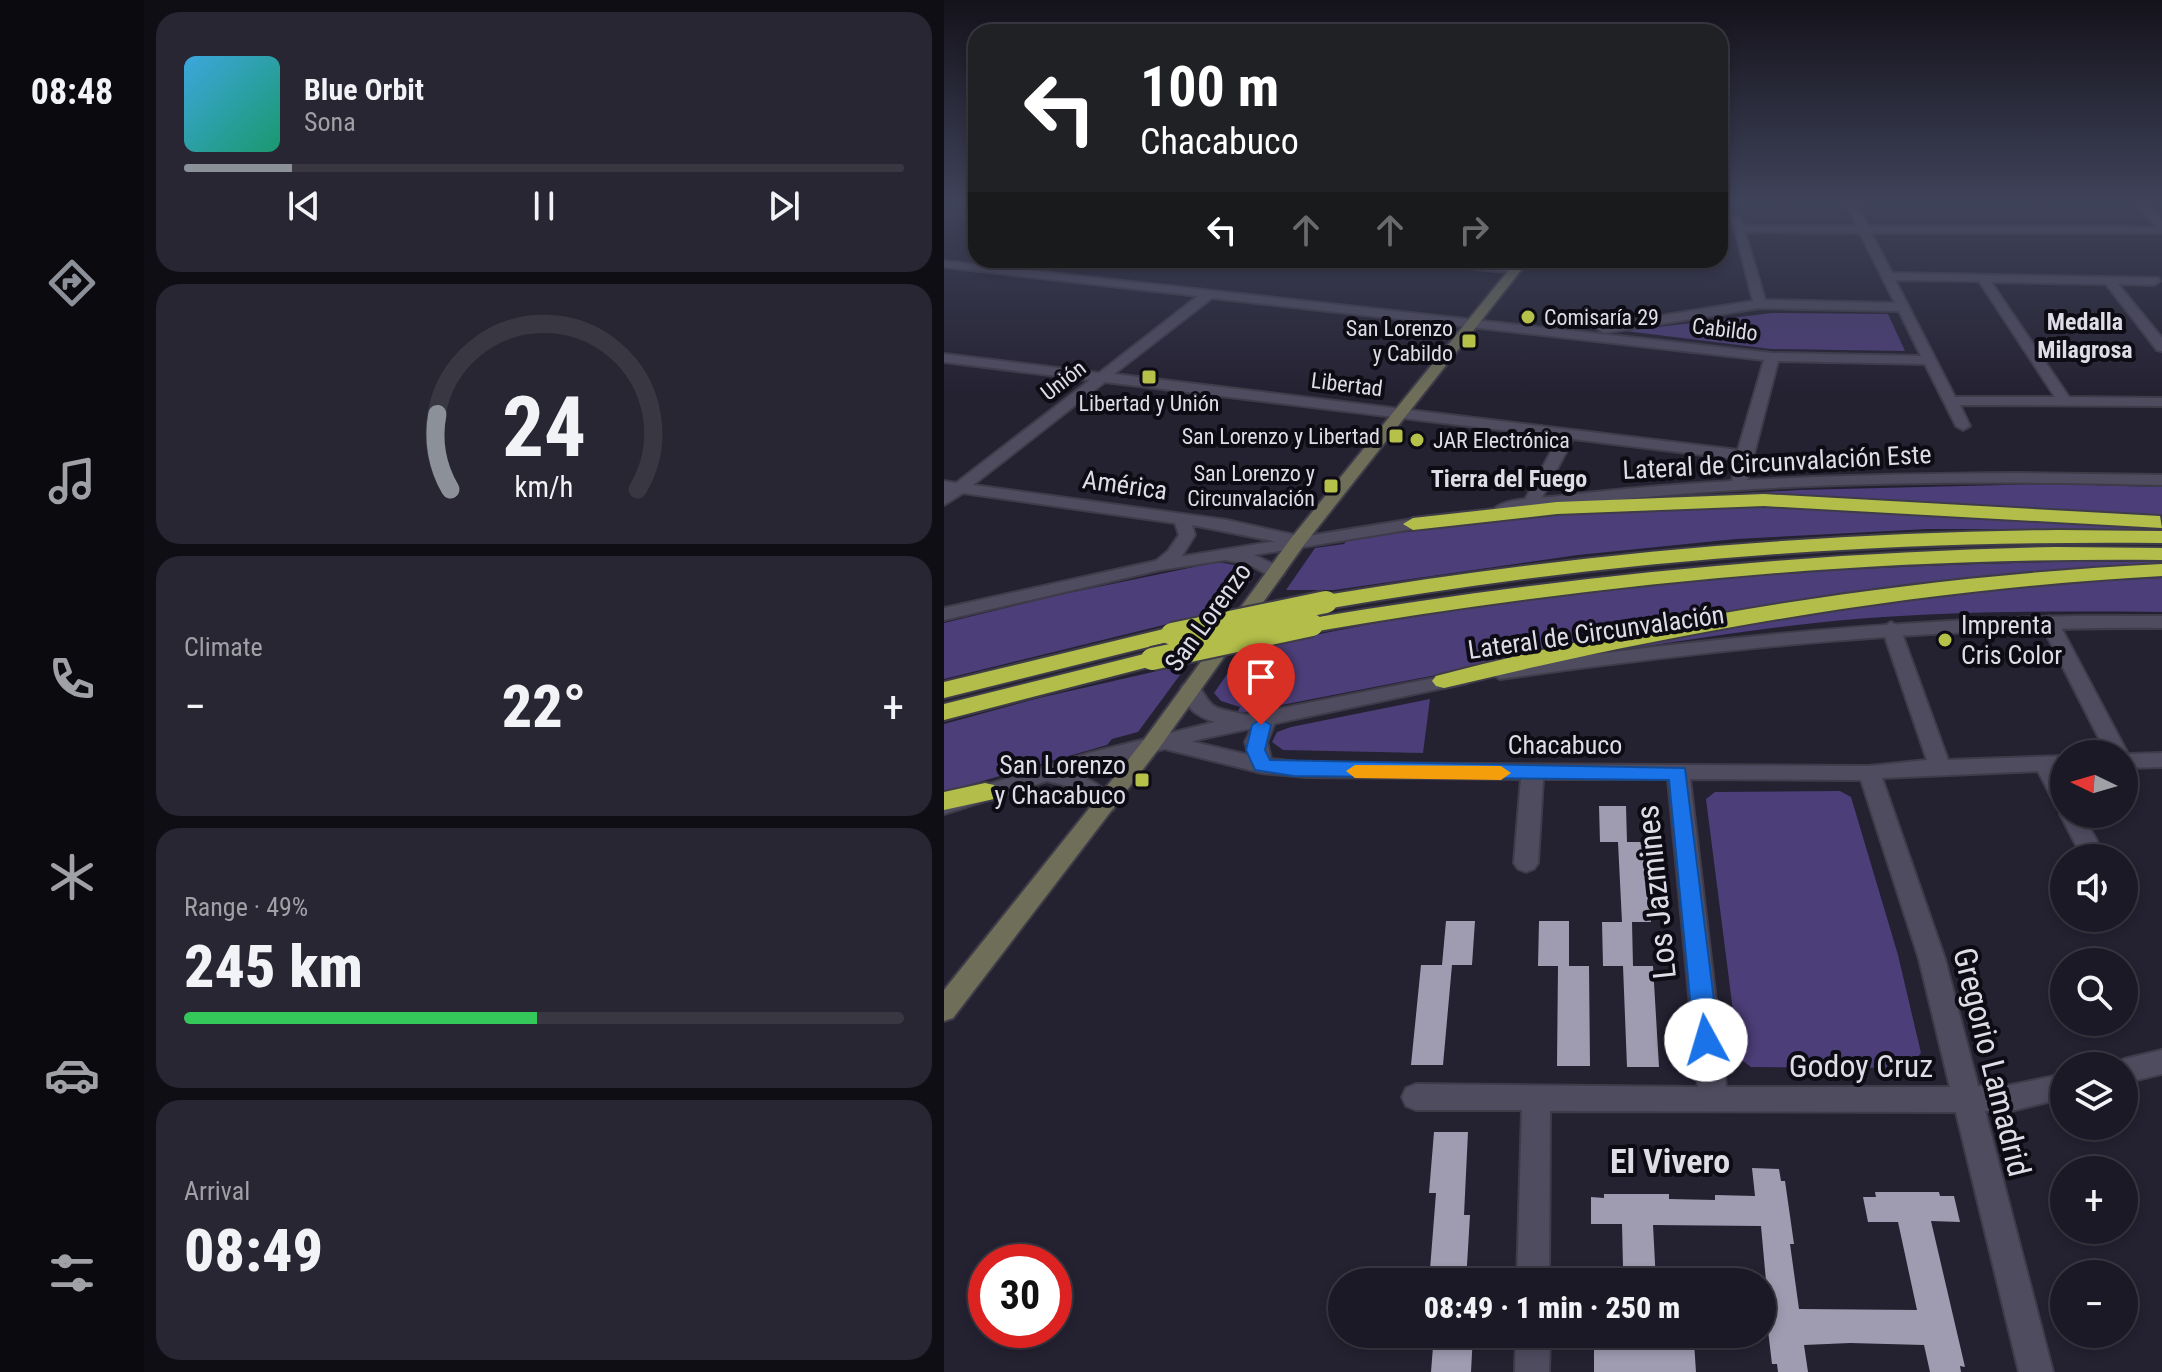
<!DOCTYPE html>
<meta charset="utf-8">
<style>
:root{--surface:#1b1925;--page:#282632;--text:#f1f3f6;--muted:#a0a0a7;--line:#393842;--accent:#8c9099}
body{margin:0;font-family:"Roboto Condensed",sans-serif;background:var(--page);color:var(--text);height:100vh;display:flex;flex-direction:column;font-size:30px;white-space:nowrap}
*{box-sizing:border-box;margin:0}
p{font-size:26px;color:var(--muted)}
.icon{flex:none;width:44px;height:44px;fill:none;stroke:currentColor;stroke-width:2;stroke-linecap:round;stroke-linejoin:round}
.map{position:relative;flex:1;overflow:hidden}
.panel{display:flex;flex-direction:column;gap:12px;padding:12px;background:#0f0e14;width:800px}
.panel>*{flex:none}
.hud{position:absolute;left:24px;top:24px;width:760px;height:244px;border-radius:24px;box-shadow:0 4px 12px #0003,0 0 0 2px var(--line);background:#202124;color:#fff;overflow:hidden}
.needle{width:52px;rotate:275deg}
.controls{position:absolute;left:1106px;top:740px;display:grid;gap:16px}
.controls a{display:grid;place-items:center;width:88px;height:88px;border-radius:50%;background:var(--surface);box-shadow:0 4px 12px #0003,0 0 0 2px var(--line);font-size:40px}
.speed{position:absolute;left:24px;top:1244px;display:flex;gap:16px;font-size:40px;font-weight:700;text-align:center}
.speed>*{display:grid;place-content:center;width:104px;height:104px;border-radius:50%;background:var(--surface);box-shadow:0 4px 12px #0003,0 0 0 2px var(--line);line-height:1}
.speed .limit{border:12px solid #d22;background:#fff;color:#111}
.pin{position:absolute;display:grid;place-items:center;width:68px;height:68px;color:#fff;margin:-82px -34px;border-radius:50% 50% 50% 0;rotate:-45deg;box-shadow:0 0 8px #0007}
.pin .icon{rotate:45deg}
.me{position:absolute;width:88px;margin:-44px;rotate:354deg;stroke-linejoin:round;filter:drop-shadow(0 0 6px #0008)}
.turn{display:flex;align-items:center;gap:28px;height:168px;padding:0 40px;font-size:36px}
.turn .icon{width:104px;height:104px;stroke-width:2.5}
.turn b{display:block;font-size:56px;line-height:68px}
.lanes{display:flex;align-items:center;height:76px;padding:0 40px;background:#0003;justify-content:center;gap:40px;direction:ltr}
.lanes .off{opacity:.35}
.big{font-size:60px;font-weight:800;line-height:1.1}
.panel .tile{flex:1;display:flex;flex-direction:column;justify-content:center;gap:12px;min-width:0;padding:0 28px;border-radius:24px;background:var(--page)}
.panel .dial{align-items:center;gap:0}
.dial svg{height:208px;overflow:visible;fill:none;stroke:var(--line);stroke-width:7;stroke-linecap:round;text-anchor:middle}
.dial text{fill:var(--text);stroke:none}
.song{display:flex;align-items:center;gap:24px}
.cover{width:96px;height:96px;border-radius:12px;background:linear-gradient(135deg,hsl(200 70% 55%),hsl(160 70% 35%))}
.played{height:8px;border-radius:4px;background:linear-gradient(90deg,var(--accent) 15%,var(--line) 15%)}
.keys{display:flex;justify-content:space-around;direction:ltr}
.heat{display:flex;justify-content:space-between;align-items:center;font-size:44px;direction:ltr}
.charge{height:12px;border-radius:6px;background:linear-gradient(90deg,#34c759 49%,var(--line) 0)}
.trip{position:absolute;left:384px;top:1268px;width:448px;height:80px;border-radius:40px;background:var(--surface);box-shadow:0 4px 12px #0003,0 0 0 2px var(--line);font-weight:800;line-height:80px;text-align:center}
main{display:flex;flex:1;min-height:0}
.dock{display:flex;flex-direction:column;width:144px;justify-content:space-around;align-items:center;background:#0b0a0f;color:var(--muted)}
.dock .icon{width:56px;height:56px}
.dock .on{color:var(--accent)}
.dock b{font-size:36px;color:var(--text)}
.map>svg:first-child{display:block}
.green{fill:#4c3e78}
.building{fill:#9f9cb1}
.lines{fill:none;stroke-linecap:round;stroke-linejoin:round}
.minor-casing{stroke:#3f3c4a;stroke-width:4}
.tertiary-casing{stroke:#3f3c4a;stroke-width:4}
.secondary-casing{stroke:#3f3c4a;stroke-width:4}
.motorway-casing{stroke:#3f3c4a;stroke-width:4}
.minor{fill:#504c60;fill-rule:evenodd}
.tertiary{fill:#504c60;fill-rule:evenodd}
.secondary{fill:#6e6e59;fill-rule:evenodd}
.motorway{fill:#b3be4a;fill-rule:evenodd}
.motorway-bridge-casing{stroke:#3f3c4a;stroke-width:26;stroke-linecap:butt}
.motorway-bridge{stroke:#b3be4a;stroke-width:22}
.route{fill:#1a73e8;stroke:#114b97;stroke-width:2}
.slow{fill:#f59e0b}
.poi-dot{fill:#b6c149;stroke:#0d0b13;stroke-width:3}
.labels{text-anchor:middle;stroke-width:8;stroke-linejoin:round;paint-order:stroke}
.far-poi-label{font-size:22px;fill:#dddce7;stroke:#0d0b13;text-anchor:end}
.far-street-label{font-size:22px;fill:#dddce7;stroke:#0d0b13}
.far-neighbourhood-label{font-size:24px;font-weight:bold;fill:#dddce7;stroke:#0d0b13}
.street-label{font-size:26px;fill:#dddce7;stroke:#0d0b13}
.poi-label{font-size:26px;fill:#dddce7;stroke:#0d0b13;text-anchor:start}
.near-street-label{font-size:32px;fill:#dddce7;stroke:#0d0b13}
.near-neighbourhood-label{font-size:34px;font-weight:bold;fill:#dddce7;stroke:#0d0b13}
</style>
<main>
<nav class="dock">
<b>08:48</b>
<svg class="icon on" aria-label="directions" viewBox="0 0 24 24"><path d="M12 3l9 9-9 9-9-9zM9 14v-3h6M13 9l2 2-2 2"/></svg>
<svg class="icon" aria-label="music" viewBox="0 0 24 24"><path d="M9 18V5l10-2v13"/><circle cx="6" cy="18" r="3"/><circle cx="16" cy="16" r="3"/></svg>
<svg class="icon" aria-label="phone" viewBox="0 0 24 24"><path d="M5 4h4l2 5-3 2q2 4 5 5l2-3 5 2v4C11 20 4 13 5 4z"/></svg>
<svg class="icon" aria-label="climate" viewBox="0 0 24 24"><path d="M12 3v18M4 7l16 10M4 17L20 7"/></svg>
<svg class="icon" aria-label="car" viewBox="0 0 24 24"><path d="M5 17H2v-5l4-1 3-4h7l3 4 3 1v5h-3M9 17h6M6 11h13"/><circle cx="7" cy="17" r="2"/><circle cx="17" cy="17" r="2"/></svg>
<svg class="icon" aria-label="filters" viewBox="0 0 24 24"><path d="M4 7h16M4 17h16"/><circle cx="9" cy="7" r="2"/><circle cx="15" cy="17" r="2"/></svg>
</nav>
<section class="panel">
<div class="tile">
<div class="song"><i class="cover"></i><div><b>Blue Orbit</b><p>Sona</p></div></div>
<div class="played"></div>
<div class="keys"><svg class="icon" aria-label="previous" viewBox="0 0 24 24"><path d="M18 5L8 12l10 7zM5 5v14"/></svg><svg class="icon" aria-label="pause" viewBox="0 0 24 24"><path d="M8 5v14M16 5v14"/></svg><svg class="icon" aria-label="next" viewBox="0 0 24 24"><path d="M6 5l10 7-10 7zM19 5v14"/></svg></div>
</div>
<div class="tile dial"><svg viewBox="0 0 100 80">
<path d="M14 69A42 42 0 1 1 86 69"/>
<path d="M14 69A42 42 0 0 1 9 40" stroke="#8c9099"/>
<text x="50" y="56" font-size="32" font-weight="700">24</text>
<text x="50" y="72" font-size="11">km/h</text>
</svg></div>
<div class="tile"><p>Climate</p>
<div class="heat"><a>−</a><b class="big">22°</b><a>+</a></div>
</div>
<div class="tile"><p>Range · 49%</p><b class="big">245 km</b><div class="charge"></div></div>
<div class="tile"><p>Arrival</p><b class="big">08:49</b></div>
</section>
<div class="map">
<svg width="1218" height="1372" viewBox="0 0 1218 1372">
<rect width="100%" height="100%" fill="#242131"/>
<path class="green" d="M828,313L944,314L961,351L827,349L682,331Z
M1104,484L1218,487V515L871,496L725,497L855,490Z
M835,504L1175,522L1218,525V529H984L792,539L634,555L390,590H342L371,548L400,544L403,540L611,512Z
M274,562L302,567L311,574L285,609L0,679V623L115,595Z
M1110,562H1218V567L1053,576L913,593L297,713H293L296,707L277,701L270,693L299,651C565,588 838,568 1110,562Z
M1218,578V612C1109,611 999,611 890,621C795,630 701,647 606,661L603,658L966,597L1092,584Z
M244,664L194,732L168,739L163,745L0,792V724L95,698Z
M486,699L479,753L339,750L328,742L333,732L347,727Z
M896,791L907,797L954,955L977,1053L964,1068L807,1067L795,1058L762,799L771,792Z"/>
<path class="building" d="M655,806H682L683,842H702L707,922H688L689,966H680H709L715,1067H683L679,966H659L658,922H678L674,842H656Z
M502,921H531L528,965H503H508L499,1065H467L477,965H498Z
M595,921H625V966H645L646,1066H613L614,966H624H594Z
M490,1132H524L520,1215H526L522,1282H485L492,1193H485Z
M808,1168L835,1169L837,1181H841L850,1244H846L855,1309L973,1310L954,1222H924L919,1197H932L931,1192H995L996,1196H1010L1016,1222L987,1221L1021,1367L1016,1366L1017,1372H986L980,1345L906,1343L860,1345L864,1372H834L833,1364H828L823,1322L819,1292H823L817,1226L709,1225L712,1282H684L683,1267H679L678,1224H647V1197L660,1198V1194H725V1199L771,1200V1195L811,1196Z
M490,1334H529L527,1372H487Z
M650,1341L750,1342L752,1372H650Z"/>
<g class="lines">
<defs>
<path id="minor" d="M902,203H912L924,226L1213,227L1191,203H1202L1218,220V233H927L948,273L1214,278L1216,281L1210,285L1174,284L1218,338V351L1213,350L1162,284L1047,282L1125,397L1218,398V406L1016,405L1026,426L1019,430L1012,426L981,364L834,361L801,489H789L787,486L792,459L629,439L594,505L586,510L578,505L615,437L161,382L29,485L283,520L360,537L363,541L360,545L354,546L248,525L251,535L236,559L216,570L207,565L224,551L235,535L231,523L19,493L0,505V481L12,483L146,380L0,362V354L155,373L254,296L0,267V261L828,353L977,356L955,311L816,308L660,333L654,329L660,325L809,301L788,218H796L799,226H913ZM801,232L916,233L951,303L821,300ZM951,280L1035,281L1111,397H1011ZM268,298L820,360L794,450L170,374Z
M467,260H507L571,267L577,270L571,273L473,263Z
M1105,616L1114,622L1184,754L1218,753V767L1180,768V754H1163L1096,622Z
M947,622L956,628L1004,760L1120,756V770H1116L1120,779V808L1112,806L1094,771L938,778L1001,959L1034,1086L1067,1085L1120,1074V1098L1067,1111H1041L1109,1372H1075L1012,1112L606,1111L605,1282H573L578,1110H472L462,1106L458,1097L462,1088L472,1084L754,1087L724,779H599L594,863L590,869L582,872L574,869L570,863L577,779L363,777L318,773L213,747L209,742L213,737L220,735L305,755L301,742L316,712L323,710L333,717L323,742L327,759L363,763L925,766L983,760L938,628ZM746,779L917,780L975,959L1006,1087H782Z
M103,767C130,773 157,779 172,804L169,810H153L127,787L95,779L92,774L95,769Z
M1119,808L1120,814H1138L1153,841L1149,847L1141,849L1133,847L1116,814Z
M1218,1050V1074L1180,1083V1066H1169L1180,1059Z
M572,1334H606L605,1372H571Z"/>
<path id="tertiary" d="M1073,473L1218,475V485C999,479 775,482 558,514L550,509C562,497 597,499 615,496C766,478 920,474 1073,473Z
M487,516L495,521L493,525L310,555L338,568L341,572L338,576H326L304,564L281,560L216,570L0,620V608L216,560Z
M1135,616H1218V628C995,626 776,648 556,679L546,673L556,667C748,640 940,620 1135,616Z
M516,673L523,675L526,679L523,683L257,739L109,779L0,814V798L145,753L271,722C252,716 241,708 237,688L240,684H254C270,713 270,707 303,715Z"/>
<path id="secondary" d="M573,260H585L360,545L213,751L9,1018L0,1021V990L199,741L348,537Z"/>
<path id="motorway" d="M820,494L1216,516L1218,528L820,506L613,514L469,530L459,524L469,518L613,502Z
M1113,530L1218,531V543C933,540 663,560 382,609L371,602L382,595C625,554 867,533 1113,530Z
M1111,547L1218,548V560C927,557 655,583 368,632L360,630L357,625L360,620L368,618C615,577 861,552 1111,547Z
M1218,564V576C974,589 737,631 500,688L492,686L488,681L492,676C729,614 973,576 1218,564Z
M228,627L236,629L239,634L236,639L0,698V682Z
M208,652L216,654L220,659L216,664L0,720V704Z
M41,783L50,785L54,792L50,799L0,810V792Z"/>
</defs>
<use href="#minor" class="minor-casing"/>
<use href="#tertiary" class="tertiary-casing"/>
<use href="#secondary" class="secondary-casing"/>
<use href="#motorway" class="motorway-casing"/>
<use href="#minor" class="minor"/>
<use href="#tertiary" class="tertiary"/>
<use href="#secondary" class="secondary"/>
<use href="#motorway" class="motorway"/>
<defs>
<path id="motorway-bridge" d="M228,634L382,602
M208,659L368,625"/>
</defs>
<use href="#motorway-bridge" class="motorway-bridge-casing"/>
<use href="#motorway-bridge" class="motorway-bridge"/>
</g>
<linearGradient id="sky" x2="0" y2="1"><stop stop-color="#14121b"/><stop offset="0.51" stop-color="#3f435a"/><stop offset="1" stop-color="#3f435a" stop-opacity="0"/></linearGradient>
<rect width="1218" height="395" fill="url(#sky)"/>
<path class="route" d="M317,719L327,725L321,750L326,760L741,768L775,1040L771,1048L762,1051L754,1048L750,1040L725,780L349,776L311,770L302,750L308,725Z"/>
<path class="slow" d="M411,765L557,766L567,773L557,780L411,778L402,771Z"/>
<g class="poi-dot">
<circle cx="584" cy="317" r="8"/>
<rect x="517" y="333" width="16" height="16" rx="4"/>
<rect x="197" y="369" width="16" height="16" rx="4"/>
<rect x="444" y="428" width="16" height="16" rx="4"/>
<circle cx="473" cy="440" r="8"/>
<rect x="379" y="478" width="16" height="16" rx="4"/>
<circle cx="1001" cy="640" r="8"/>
<rect x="190" y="772" width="16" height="16" rx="4"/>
</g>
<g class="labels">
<g class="far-poi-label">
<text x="600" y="325" text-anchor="start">Comisaría 29</text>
<text x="509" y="336">San Lorenzo<tspan x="509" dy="25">y Cabildo</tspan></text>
<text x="205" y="411" text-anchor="middle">Libertad y Unión</text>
<text x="436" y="444">San Lorenzo y Libertad</text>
<text x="489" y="448" text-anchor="start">JAR Electrónica</text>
<text x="371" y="481">San Lorenzo y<tspan x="371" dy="25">Circunvalación</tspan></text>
</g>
<g class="far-street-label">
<text transform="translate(781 329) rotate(7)" y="8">Cabildo</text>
<text transform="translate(119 380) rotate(-38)" y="8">Unión</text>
<text transform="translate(403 384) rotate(7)" y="8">Libertad</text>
</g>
<g class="far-neighbourhood-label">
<text x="1141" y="330">Medalla<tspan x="1141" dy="28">Milagrosa</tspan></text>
<text x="565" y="487">Tierra del Fuego</text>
</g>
<g class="street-label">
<text transform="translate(833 462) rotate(-3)" y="9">Lateral de Circunvalación Este</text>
<text transform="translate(181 485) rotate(8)" y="9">América</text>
<text transform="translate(264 617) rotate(-54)" y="9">San Lorenzo</text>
<text transform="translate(652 632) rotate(-8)" y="9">Lateral de Circunvalación</text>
<text x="621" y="754">Chacabuco</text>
</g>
<g class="poi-label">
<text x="1017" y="634">Imprenta<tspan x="1017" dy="30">Cris Color</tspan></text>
<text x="182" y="774" text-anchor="end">San Lorenzo<tspan x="182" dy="30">y Chacabuco</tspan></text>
</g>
<g class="near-street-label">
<text transform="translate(712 892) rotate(-96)" y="11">Los Jazmines</text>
<text transform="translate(1048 1062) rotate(76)" y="11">Gregorio Lamadrid</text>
<text x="917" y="1077">Godoy Cruz</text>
</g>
<g class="near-neighbourhood-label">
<text x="726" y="1173">El Vivero</text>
</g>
</g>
</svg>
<div class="controls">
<a><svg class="needle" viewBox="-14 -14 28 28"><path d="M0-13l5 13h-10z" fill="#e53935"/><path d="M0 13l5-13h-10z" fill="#a0a0a7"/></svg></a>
<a><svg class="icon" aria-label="sound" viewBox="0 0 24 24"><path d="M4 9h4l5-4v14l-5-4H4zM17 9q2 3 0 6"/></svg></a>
<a><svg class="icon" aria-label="search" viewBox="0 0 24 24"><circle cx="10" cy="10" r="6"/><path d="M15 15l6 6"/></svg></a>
<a><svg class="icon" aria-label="layers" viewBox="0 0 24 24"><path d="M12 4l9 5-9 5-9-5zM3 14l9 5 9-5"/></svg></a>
<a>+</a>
<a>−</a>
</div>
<div class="speed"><div class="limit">30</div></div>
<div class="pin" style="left:317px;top:725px;background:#d93025"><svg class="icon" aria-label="arrive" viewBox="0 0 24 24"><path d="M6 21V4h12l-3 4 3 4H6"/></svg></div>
<svg class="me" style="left:762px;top:1040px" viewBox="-20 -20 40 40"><circle r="19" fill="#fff"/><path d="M0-13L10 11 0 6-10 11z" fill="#1a73e8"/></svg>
<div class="trip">08:49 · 1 min · 250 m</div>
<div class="hud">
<div class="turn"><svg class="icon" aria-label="left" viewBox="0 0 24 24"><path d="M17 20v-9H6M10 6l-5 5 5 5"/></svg><div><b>100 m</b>Chacabuco</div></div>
<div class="lanes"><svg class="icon" aria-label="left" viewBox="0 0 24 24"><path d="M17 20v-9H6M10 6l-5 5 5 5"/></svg><svg class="icon off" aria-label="ahead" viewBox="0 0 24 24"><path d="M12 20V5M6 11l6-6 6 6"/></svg><svg class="icon off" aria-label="ahead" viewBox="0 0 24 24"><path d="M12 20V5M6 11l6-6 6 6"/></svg><svg class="icon off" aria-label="right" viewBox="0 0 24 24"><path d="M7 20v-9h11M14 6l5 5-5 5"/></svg></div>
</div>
</div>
</main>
